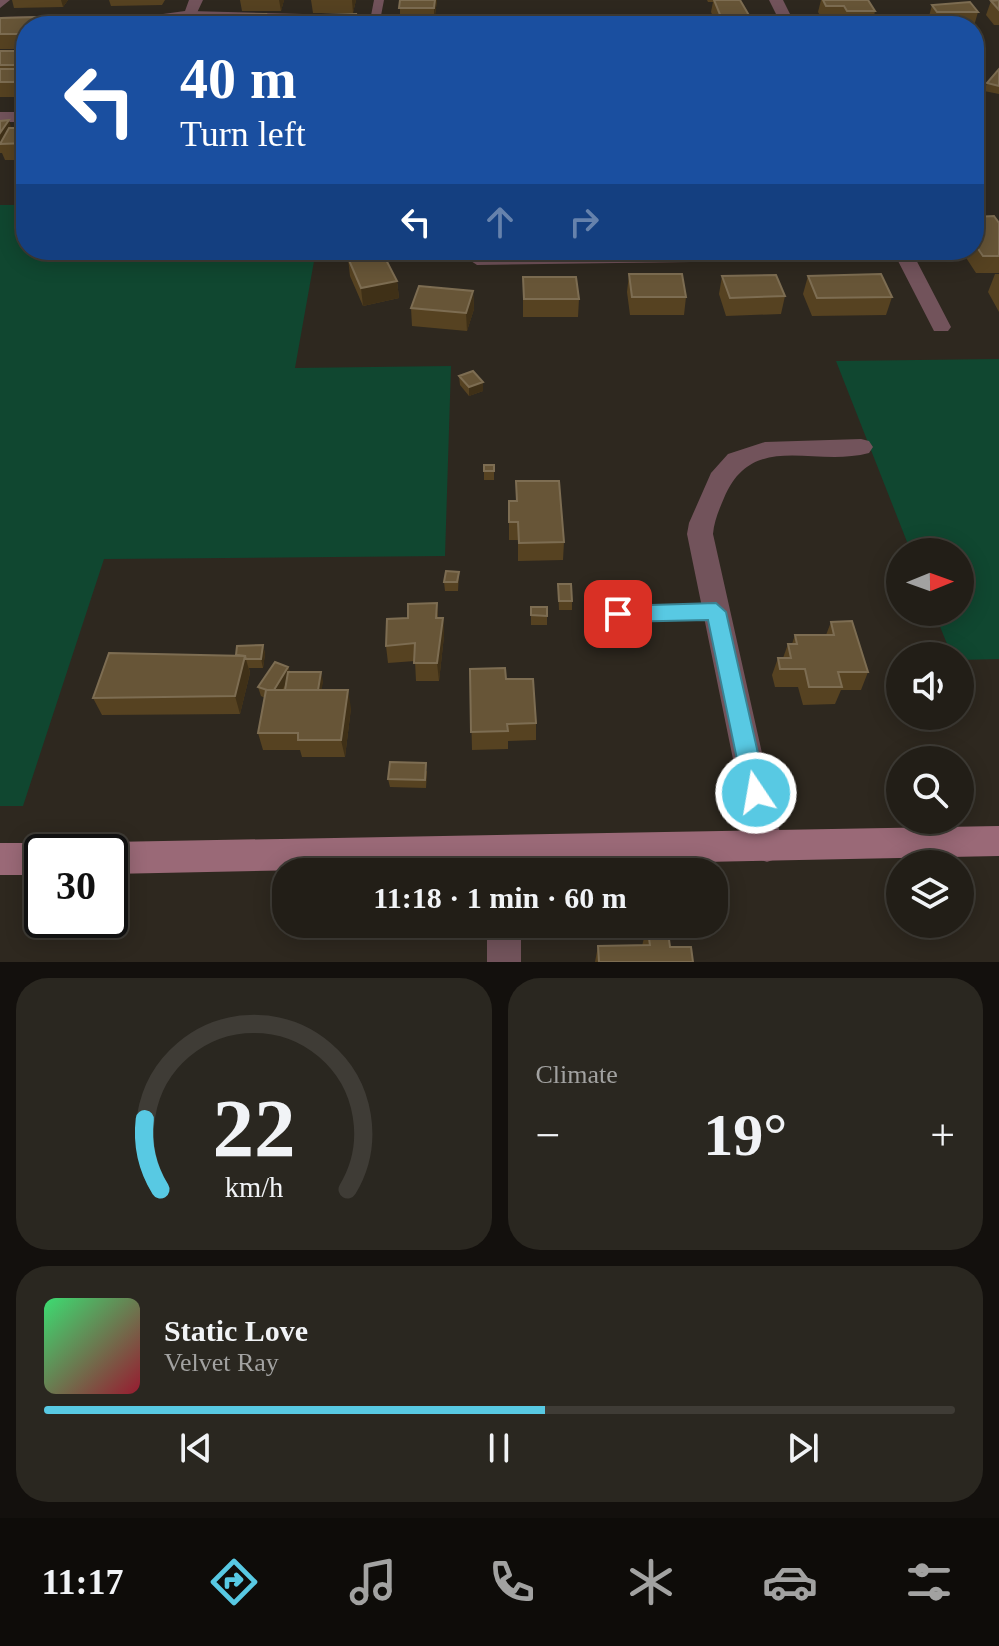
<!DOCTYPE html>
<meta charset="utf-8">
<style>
:root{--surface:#221e17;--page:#2a2720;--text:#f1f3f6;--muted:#a2a2a1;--line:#3f3c36;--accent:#58c9e3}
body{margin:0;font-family:"Times New Roman",serif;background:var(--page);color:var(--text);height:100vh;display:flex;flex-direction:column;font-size:30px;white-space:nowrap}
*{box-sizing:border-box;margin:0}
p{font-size:26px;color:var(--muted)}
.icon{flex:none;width:44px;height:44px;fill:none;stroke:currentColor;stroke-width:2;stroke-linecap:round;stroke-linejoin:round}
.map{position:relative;height:962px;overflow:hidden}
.details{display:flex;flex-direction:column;gap:16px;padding:16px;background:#13100d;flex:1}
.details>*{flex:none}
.top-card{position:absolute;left:16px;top:16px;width:968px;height:244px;border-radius:32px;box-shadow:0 4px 20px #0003,0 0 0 2px var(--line);background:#1a4fa0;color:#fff;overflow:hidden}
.needle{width:52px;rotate:89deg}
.buttons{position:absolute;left:886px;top:538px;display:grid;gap:16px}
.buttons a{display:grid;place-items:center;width:88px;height:88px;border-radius:50%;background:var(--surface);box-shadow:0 4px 20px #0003,0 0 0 2px var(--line);font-size:40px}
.speed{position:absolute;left:24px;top:834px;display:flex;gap:16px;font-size:40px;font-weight:700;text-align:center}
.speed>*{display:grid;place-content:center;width:104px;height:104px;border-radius:50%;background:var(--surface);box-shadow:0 4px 20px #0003,0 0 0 2px var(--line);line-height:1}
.speed .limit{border:4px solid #111;border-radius:12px;background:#fff;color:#111}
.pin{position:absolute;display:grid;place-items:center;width:68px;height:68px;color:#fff;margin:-34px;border-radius:16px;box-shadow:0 4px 12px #0006}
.me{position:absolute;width:88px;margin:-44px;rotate:348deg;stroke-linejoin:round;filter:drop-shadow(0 0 6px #0008)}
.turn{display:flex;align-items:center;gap:28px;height:168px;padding:0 32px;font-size:36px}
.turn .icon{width:104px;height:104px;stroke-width:2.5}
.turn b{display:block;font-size:56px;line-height:68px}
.lanes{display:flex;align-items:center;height:76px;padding:0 32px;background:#0003;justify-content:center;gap:40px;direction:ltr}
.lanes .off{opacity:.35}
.big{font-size:60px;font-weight:700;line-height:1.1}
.details .widget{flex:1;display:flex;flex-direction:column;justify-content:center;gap:12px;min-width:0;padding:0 28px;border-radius:32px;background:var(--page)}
.details .dial{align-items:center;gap:0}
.dial svg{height:208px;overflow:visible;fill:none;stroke:var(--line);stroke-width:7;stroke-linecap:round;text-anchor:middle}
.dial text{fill:var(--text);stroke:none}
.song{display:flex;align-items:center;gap:24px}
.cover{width:96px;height:96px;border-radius:12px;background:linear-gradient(135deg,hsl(140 70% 55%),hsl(350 70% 35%))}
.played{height:8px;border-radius:4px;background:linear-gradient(90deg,var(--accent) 55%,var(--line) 55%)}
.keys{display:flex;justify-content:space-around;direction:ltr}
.heat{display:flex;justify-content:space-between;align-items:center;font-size:44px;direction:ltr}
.details .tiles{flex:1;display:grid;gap:16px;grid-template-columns:1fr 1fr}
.widget:last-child{grid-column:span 2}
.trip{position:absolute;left:272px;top:858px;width:456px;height:80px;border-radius:32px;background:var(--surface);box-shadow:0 4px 20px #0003,0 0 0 2px var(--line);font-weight:700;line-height:80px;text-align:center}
.menu{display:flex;height:128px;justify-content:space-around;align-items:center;background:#0e0c09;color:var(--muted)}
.menu .icon{width:56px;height:56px}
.menu .active{color:var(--accent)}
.menu b{font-size:36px;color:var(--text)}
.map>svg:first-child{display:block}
.green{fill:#104730}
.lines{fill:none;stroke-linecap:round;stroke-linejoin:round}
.service{fill:#72535b;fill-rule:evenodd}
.minor{fill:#72535b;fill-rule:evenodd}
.secondary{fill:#9a6977;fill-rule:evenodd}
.wall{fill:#564221}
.shaded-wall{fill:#3f3017}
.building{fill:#675537;stroke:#7d6d52;stroke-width:2}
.route{fill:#58c9e3;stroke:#398394;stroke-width:2}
</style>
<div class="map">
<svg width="999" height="962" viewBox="0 0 999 962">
<rect width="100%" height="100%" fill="#2e281f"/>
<path class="green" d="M0,205H26V250H316L295,368L451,366L445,556L104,559L23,806H0Z
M999,359V659L960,660V656H952L934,612H960V552H911L836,361Z"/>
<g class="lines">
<path class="service" d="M374,0H384L379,26H369Z
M190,11L303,14L308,17L303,20L186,16L185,14Z
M716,604L723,606L726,612L723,618L716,620L618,622L611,620L608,614L611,608L618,606Z"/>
<path class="minor" d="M0,0H10L0,8Z
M189,0H203L195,17L163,22L0,25V17L163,14L185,11Z
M769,0H783L796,26H782Z
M0,112H26V122H0Z
M713,250H911L951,327L948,331H934L897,259L477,265L468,259L477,253Z
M861,439L869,441L873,447L869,453C813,468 753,430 724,498C719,510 714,521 713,534L783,847L778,858L767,862L756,858L751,847L687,534L689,523L711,473L728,454L765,442Z
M487,924H521V962H487Z"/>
<path class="secondary" d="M999,826V856L110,874V852H96L98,847L110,842Z
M0,843H42L55,852H42V875H0Z"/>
</g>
<path class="wall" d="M12,0H68L63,7L14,8Z
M109,0H165L162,5L111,6Z
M240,0H284L281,11H242Z
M311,0H356L353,13H313Z
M400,0H437L434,23H398L400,18Z
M707,0H740L750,17L748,26H753H717L711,12L713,2H708Z
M821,0H868L875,11L872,26H832L833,20L823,21L818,12Z
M999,0V25H994L986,15L991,1Z
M932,5L978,12L974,26H933L928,20Z
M37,17L40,26H26V49H0V19Z
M0,51H26V87L19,97H0Z
M999,69V94L984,91L987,83Z
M0,121L11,128H26V160H5L2,153H0Z
M974,185L981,196L975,213H974Z
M974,217L999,223V273H976L961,250H974Z
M344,250H391L386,258L397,281L399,298L363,306L350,276L348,258H351L345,257Z
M629,274L686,297L684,315H630L627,292Z
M995,274H999V312L988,292Z
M722,276L785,296L781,314L726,316L719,294Z
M808,276L892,297L886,315L812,316L803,294Z
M523,277L579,299L578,317H523Z
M473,291L474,309L467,331L412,326L411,308Z
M459,376L483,391L469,396L460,385Z
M484,465H494V480H484Z
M516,481L564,542L563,560L518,561V540H509V501H516Z
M459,572L458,591H445L444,582Z
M558,584L572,601V610H559Z
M437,603L438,618H443L444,636L439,681H416L415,661L388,663L386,646L408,618Z
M531,607H547V625H531Z
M831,622L868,672L861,690H841L835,704L803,705L798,687H775L772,675L778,658H783L788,644H792L795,635H826Z
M263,645L265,654L263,668H249L250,673L240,714L102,715L93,698L236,655Z
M288,667L290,672L323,681L321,690L351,708L345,757H302L300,750H263L258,733L265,698L261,696L258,687Z
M470,669L506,679L536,723V740L508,741V749L472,750Z
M427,771L426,788L390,787L388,779Z
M647,926L670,947L693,962H595L598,946H642Z"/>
<path class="shaded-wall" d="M61,0H68L63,7Z
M279,0H284L281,11Z
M352,0H356L353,13Z
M435,0H437L434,23V8Z
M266,14L268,26H262Z
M37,17L40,26H31Z
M77,17L79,26H71Z
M122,18L124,26H117Z
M23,69L26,78V87L19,97L14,82Z
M9,120L14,137L0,142V133Z
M381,250H391L382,263Z
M397,281L399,298L363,306L361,288Z
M473,291L474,309L467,331L466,313Z
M483,382V391L469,396V387Z
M443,618L444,636L439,681L437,663Z
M263,645L265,654L263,668L261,659Z
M245,656L250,673L240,714L235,696Z
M288,667L291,676L275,701L272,692Z
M321,672L323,681L320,701L318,692Z
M348,690L351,708L345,757L341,740Z"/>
<path class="building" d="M400,0H435L434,8H399Z
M714,0H740L750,17H721Z
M823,0H868L875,11H847L844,6H826Z
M999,0V10L991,1Z
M970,2L978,12H937L932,5Z
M266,14L262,26H231L235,15Z
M356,14L354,26H319L322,15Z
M311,16L309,26H275L278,17Z
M37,17L31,26H26L25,34H0V19L1,18Z
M48,17H77L71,26H42Z
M89,18H122L117,26H84Z
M398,18H426V26H390V23H398Z
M834,18H861L867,26H838Z
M131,20H165L162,26H128Z
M190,20H226L223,26H187Z
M0,51H26L25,58H26V65H0Z
M0,69H23L14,82H0Z
M999,69V86L987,83Z
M9,120L0,133V121Z
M9,128H26V143L0,144Z
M974,185L981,196H974Z
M994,216L999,223V256H983L974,243V217Z
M382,252L397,281L361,288L348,258Z
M629,274H682L686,297H632Z
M881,274L892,297L817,298L808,276Z
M776,275L785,296L730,298L722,276Z
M523,277H576L579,299H524Z
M419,286L473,291L466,313L411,308Z
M473,371L483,382L469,387L459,376Z
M484,465H494V471H484Z
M516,481H559L564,542L519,543L518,522H509V501H517Z
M446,571L459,572L457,582H444Z
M558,584H571L572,601H559Z
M437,603L436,618H443L437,663H414L415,643L386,646L387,619L408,618V604Z
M531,607H547V616L531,615Z
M852,621L868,672H838L842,687H809L805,669H780L778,658H791L788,644H797L795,635H834L831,622Z
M263,645L261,659H246L245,656L236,655L237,646Z
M109,653L245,656L235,696L93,698Z
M275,662L288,667L274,690H267L258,687Z
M505,668L506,679H533L536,723L507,724L508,731L471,732L470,669Z
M288,672H321L318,690H285Z
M266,690H348L341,740H298V733H258Z
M390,762L426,763L425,780L388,779Z
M667,925L670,947H691L693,962H599L598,946L650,945L647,926Z"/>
<path class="route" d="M716,603L726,612L767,793L764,801L756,804L747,801L744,793L708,620L618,622L608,614L618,606Z"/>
</svg>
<div class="buttons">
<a><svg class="needle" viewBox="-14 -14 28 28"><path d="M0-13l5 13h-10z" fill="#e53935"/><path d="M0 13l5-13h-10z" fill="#a2a2a1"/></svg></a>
<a><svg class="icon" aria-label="sound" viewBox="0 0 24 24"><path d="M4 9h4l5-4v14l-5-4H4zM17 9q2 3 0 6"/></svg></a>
<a><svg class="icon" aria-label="search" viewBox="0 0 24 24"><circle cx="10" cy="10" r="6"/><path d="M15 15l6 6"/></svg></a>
<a><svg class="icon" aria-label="layers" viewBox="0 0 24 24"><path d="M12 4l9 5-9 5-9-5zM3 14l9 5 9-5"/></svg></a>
</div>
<div class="speed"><div class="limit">30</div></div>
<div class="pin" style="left:618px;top:614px;background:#d93025"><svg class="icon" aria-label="arrive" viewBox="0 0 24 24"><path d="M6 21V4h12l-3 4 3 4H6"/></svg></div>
<svg class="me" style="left:756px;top:793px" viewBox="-20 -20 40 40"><circle r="17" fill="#58c9e3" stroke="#fff" stroke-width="3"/><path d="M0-11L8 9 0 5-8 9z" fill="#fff"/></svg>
<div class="trip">11:18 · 1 min · 60 m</div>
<div class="top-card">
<div class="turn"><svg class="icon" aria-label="left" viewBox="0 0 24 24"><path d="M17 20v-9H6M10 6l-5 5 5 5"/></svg><div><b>40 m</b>Turn left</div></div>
<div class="lanes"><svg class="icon" aria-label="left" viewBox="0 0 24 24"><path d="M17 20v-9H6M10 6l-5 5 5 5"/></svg><svg class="icon off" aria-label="ahead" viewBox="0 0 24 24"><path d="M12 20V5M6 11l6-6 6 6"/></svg><svg class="icon off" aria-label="right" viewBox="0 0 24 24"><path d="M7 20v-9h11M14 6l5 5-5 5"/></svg></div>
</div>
</div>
<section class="details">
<div class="tiles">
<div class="widget dial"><svg viewBox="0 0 100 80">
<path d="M14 69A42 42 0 1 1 86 69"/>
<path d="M14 69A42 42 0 0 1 8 42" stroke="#58c9e3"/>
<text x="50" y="56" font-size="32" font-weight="700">22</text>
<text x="50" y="72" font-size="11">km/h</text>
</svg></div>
<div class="widget"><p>Climate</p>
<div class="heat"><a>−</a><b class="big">19°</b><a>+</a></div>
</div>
<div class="widget">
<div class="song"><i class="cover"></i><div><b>Static Love</b><p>Velvet Ray</p></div></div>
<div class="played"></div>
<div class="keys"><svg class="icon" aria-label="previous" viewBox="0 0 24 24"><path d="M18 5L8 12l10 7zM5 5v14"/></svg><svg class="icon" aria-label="pause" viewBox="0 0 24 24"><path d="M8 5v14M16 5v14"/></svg><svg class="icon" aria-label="next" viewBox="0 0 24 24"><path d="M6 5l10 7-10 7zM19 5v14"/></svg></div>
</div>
</div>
</section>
<nav class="menu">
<b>11:17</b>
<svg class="icon active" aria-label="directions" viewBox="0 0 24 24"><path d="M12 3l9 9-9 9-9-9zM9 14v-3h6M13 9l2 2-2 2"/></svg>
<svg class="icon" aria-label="music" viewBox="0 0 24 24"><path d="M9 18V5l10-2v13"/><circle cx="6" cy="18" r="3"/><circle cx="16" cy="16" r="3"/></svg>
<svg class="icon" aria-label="phone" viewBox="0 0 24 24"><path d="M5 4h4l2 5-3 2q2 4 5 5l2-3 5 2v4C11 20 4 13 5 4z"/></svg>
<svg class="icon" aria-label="climate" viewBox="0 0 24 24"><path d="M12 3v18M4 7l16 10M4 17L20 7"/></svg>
<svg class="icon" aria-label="car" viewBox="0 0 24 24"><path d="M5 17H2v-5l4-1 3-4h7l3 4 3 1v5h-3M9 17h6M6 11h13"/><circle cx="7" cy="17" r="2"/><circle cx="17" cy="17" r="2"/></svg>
<svg class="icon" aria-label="filters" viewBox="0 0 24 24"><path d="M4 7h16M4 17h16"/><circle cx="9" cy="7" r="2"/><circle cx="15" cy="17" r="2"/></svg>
</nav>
